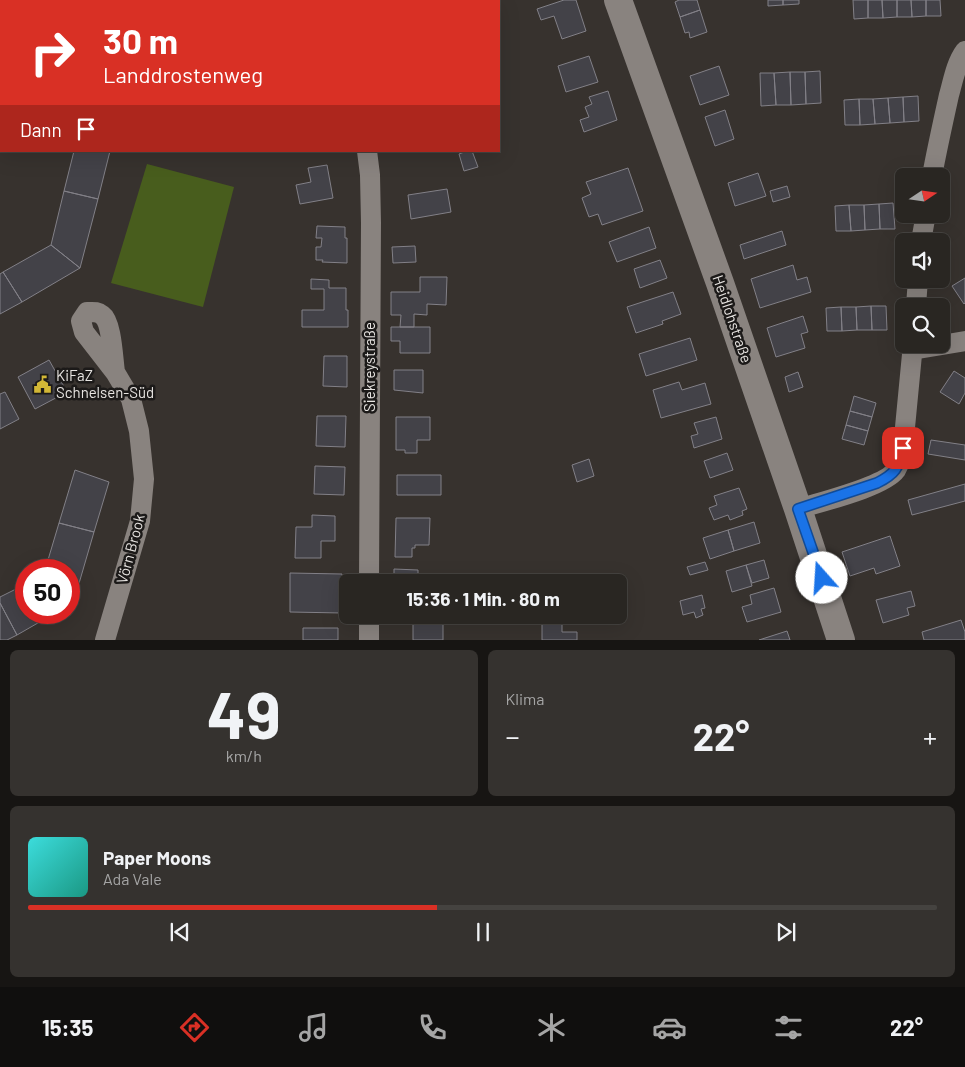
<!DOCTYPE html>
<html lang="de">
<meta charset="utf-8">
<style>
:root{--surface:#292622;--page:#35322f;--text:#f1f3f6;--muted:#a5a5a5;--line:#454340;--accent:#d93025}
body{margin:0;font-family:Barlow,sans-serif;background:var(--page);color:var(--text);height:100vh;display:flex;flex-direction:column;font-size:19px;white-space:nowrap}
*{box-sizing:border-box;margin:0}
p{font-size:16px;color:var(--muted)}
.icon{flex:none;width:28px;height:28px;fill:none;stroke:currentColor;stroke-width:2;stroke-linecap:round;stroke-linejoin:round}
.map{position:relative;height:640px;overflow:hidden}
.side{display:flex;flex-direction:column;gap:10px;padding:10px;background:#171513;flex:1}
.side>*{flex:none}
.hud{position:absolute;left:0px;top:0px;width:500px;height:152px;box-shadow:0 5px 20px #0002,0 0 0 1px var(--line);background:#d93025;color:#fff;overflow:hidden}
.needle{width:32px;rotate:77deg}
.tools{position:absolute;left:895px;top:168px;display:grid;gap:10px}
.tools a{display:grid;place-items:center;width:55px;height:55px;border-radius:8px;background:var(--surface);box-shadow:0 5px 20px #0002,0 0 0 1px var(--line);font-size:25px}
.speed{position:absolute;left:15px;top:559px;display:flex;gap:10px;font-size:25px;font-weight:700;text-align:center}
.speed>*{display:grid;place-content:center;width:65px;height:65px;border-radius:50%;background:var(--surface);box-shadow:0 5px 20px #0002,0 0 0 1px var(--line);line-height:1}
.speed .limit{border:8px solid #d22;background:#fff;color:#111}
.pin{position:absolute;display:grid;place-items:center;width:42px;height:42px;color:#fff;margin:-21px;border-radius:10px;box-shadow:0 2px 8px #0006}
.me{position:absolute;width:55px;margin:-28px;rotate:341deg;stroke-linejoin:round;filter:drop-shadow(0 0 4px #0008)}
.turn{display:flex;align-items:center;gap:18px;height:105px;padding:0 20px;font-size:22px}
.turn .icon{width:65px;height:65px;stroke-width:2.5}
.turn b{display:block;font-size:35px;line-height:42px}
.then{display:flex;align-items:center;height:48px;padding:0 20px;background:#0003;gap:10px;font-size:19px}
.big{font-size:38px;font-weight:700;line-height:1.1}
.side .tile{flex:1;display:flex;flex-direction:column;justify-content:center;gap:8px;min-width:0;padding:0 18px;border-radius:8px;background:var(--page)}
.side .dial{align-items:center;gap:0}
.dial b{font-size:65px;line-height:1}
.song{display:flex;align-items:center;gap:15px}
.cover{width:60px;height:60px;border-radius:8px;background:linear-gradient(135deg,hsl(180 70% 55%),hsl(170 70% 35%))}
.played{height:5px;border-radius:2px;background:linear-gradient(90deg,var(--accent) 45%,var(--line) 45%)}
.keys{display:flex;justify-content:space-around;direction:ltr}
.heat{display:flex;justify-content:space-between;align-items:center;font-size:28px;direction:ltr}
.side .tiles{flex:1;display:grid;gap:10px;grid-template-columns:1fr 1fr}
.tile:last-child{grid-column:span 2}
.trip{position:absolute;left:339px;top:574px;width:288px;height:50px;border-radius:8px;background:var(--surface);box-shadow:0 5px 20px #0002,0 0 0 1px var(--line);font-weight:700;line-height:50px;text-align:center}
.tab-bar{display:flex;height:80px;justify-content:space-around;align-items:center;background:#100f0e;color:var(--muted)}
.tab-bar .icon{width:35px;height:35px}
.tab-bar .current{color:var(--accent)}
.tab-bar b{font-size:22px;color:var(--text)}
.map>svg:first-child{display:block}
.green{fill:#485d1d}
.building{fill:#434248;stroke:#828087}
.lines{fill:none;stroke-linecap:round;stroke-linejoin:round}
.minor{stroke:#89837f;stroke-width:20}
.secondary{stroke:#89837f;stroke-width:28}
.route-casing{stroke:#114b97;stroke-width:12}
.route{stroke:#1a73e8;stroke-width:9}
.labels{text-anchor:middle;stroke-width:5;stroke-linejoin:round;paint-order:stroke}
.street-label{font-size:15px;fill:#e8e5e2;stroke:#1c1a19}
.poi-label{font-size:15px;fill:#e8e5e2;stroke:#1c1a19;text-anchor:start}
</style>
<div class="map">
<svg width="965" height="640" viewBox="0 0 965 640">
<rect width="100%" height="100%" fill="#37322e"/>
<path class="green" d="M147,164L234,187L203,307L111,283Z"/>
<path class="building" d="M564,0H576L586,31L562,39L554,16L541,20L537,9Z
M679,0H697L700,10L680,17L675,2Z
M768,0H783V5L768,6Z
M783,0H799V4L783,5Z
M853,0H868V18L854,19Z
M868,0H882L883,18H868Z
M882,0H897V17L883,18Z
M897,0H911L912,17H897Z
M911,0H926V16L912,17Z
M926,0H940L941,16H926Z
M700,10L707,32L690,38L689,32L685,33L680,17Z
M589,56L598,82L566,92L558,66Z
M719,66L729,95L700,105L690,76Z
M820,71L821,103L806,104L805,72Z
M790,72H805L806,104L791,105Z
M790,72L791,105H776L774,73Z
M760,73H774L776,105L761,106Z
M608,91L617,120L584,132L580,120L589,117L585,107L592,104L589,97Z
M918,96L919,121L904,122L903,97Z
M903,97L904,122L890,123L888,98Z
M888,98L890,123L875,124L873,99Z
M859,99H873L875,124L860,125Z
M859,99L860,125H845L844,100Z
M725,110L734,139L715,146L705,117Z
M74,151H110L98,199L64,191Z
M467,151H472L478,167L464,171L459,154Z
M327,165L333,198L300,204L296,185L311,182L308,168Z
M628,168L643,211L602,225L598,214L589,217L582,198L591,194L586,182Z
M758,173L766,196L735,206L728,183Z
M787,186L790,197L773,202L770,191Z
M447,189L451,212L411,219L408,195Z
M64,191L98,199L80,268L51,245Z
M893,203L895,229H880L879,204Z
M879,204L880,229L865,230L864,205Z
M849,205L851,231H836L835,206Z
M849,205H864L865,230L851,231Z
M317,226L345,227V238H347V263L322,262L323,260H316V247H321L322,238H316Z
M649,227L656,248L617,262L609,242Z
M782,231L786,245L744,259L740,245Z
M51,245L80,268L22,302L3,272Z
M415,246L416,262L393,263L392,247Z
M660,260L667,278L640,288L634,269Z
M793,265L797,280L807,277L811,292L760,308L751,279Z
M3,272L22,302L0,314V274Z
M420,277H447L446,305L427,304V315L414,314V327H400L401,315H391V292H420Z
M965,278V303L964,304L952,286Z
M311,279L329,280V288H346V310H348V327H302V310H324V289H311Z
M673,292L681,314L662,321L663,324L636,333L627,307Z
M871,306H886L887,330H872Z
M871,306L872,330H857L856,307Z
M841,307L842,331H827L826,308Z
M841,307H856L857,330L842,331Z
M803,316L808,332L801,334L805,348L776,357L767,328Z
M391,327H430V353H400V341H391Z
M690,338L697,360L646,376L639,354Z
M324,356H347V387L323,386Z
M49,360L67,392L35,409L18,377Z
M394,370H423V393L394,390Z
M954,371L965,378V393L959,404L940,392Z
M798,372L803,387L789,392L785,377Z
M679,382L682,390L705,383L711,404L661,418L653,390Z
M5,392L19,419L0,429V394Z
M854,396L876,403L872,417L850,411Z
M850,411L872,417L868,431L846,425Z
M317,416H346L345,447L316,446Z
M396,417H430V440H417V453H405V450H396Z
M716,417L722,439L694,448L691,436L698,434L694,423Z
M846,425L868,431L864,445L842,439Z
M931,440L965,445V460L928,454Z
M727,453L733,470L710,478L704,461Z
M589,459L594,476L577,482L572,465Z
M315,466L345,467L344,495L314,494Z
M75,470L109,482L94,532L59,523Z
M397,475H441V495H397Z
M965,484V501L912,515L908,500Z
M739,488L747,509L742,511L743,515L730,520L728,515L714,520L709,508L717,505L714,496Z
M312,515L335,516V541H321V558H295L296,527H312Z
M396,518H430L429,545H415V548H412V557H395Z
M754,522L760,543L734,551L728,530Z
M59,523L94,532L73,604L69,600V570H45Z
M728,530L734,551L710,559L703,538Z
M890,536L900,566L876,574L874,568L850,576L842,552Z
M764,560L769,578L752,583L746,565Z
M705,562L708,570L690,575L687,567Z
M746,565L752,586L732,592L726,571Z
M394,569L418,570V576H427V582H394Z
M290,573L342,574V613L290,612Z
M26,584V612H57L17,635L0,603V597Z
M774,588L781,612L747,622L742,607L752,604L750,595Z
M911,591L915,606L907,608L909,615L883,623L876,600Z
M702,595L705,608L701,609L703,615L696,618L694,612L683,615L680,601Z
M0,603L17,635L7,640H0Z
M961,620L965,632V640H924L922,632Z
M413,624H443V640H413Z
M542,624H562V632H577V640H542Z
M303,628H338V640H303Z
M787,631L790,640H759Z"/>
<g class="lines">
<path class="minor" d="M367,151L370,175L371,223L369,582
M932,176C937,149 943,122 949,95C953,81 956,63 965,51
M921,241L926,214
M916,306L918,279
M912,350L965,341
M798,509C820,502 884,487 896,470C900,463 902,456 903,448L913,344
M105,640L140,521L144,479L139,431L131,399L115,372L84,332L81,321L87,312C93,312 97,311 102,315C112,322 113,359 115,372
M369,640V615"/>
<path class="secondary" d="M618,0L720,283L798,509L841,640"/>
</g>
<g class="lines">
<defs>
<path id="route" d="M822,578L798,509L877,483C895,474 899,468 903,448"/>
</defs>
<use href="#route" class="route-casing"/>
<use href="#route" class="route"/>
</g>
<defs>
<symbol id="civic-bare" viewBox="-9 -9 18 18"><path d="M-.6-6.5H3V-4.5H.6V-3L4-1V1h2V6H-6V1h2V-1L-.6-3ZM-1.2 2.5V6h2.4V2.5Z" fill="#d2b736" stroke="#1c1a19" stroke-width="2.5" paint-order="stroke"/></symbol>
</defs>
<g fill-rule="evenodd">
<use href="#civic-bare" x="30" y="372" width="25" height="25"/>
</g>
<g class="labels">
<g class="street-label">
<text transform="translate(732 319) rotate(71)" y="5">Heidlohstraße</text>
<text transform="translate(370 367) rotate(-90)" y="5">Siekreystraße</text>
<text transform="translate(131 549) rotate(-75)" y="5">Vörn Brook</text>
</g>
<g class="poi-label">
<text x="56" y="381">KiFaZ<tspan x="56" dy="17">Schnelsen-Süd</tspan></text>
</g>
</g>
</svg>
<div class="tools">
<a><svg class="needle" viewBox="-14 -14 28 28"><path d="M0-13l5 13h-10z" fill="#e53935"/><path d="M0 13l5-13h-10z" fill="#a5a5a5"/></svg></a>
<a><svg class="icon" aria-label="sound" viewBox="0 0 24 24"><path d="M4 9h4l5-4v14l-5-4H4zM17 9q2 3 0 6"/></svg></a>
<a><svg class="icon" aria-label="search" viewBox="0 0 24 24"><circle cx="10" cy="10" r="6"/><path d="M15 15l6 6"/></svg></a>
</div>
<div class="speed"><div class="limit">50</div></div>
<div class="pin" style="left:903px;top:448px;background:#d93025"><svg class="icon" aria-label="arrive" viewBox="0 0 24 24"><path d="M6 21V4h12l-3 4 3 4H6"/></svg></div>
<svg class="me" style="left:822px;top:578px" viewBox="-20 -20 40 40"><circle r="19" fill="#fff"/><path d="M0-13L10 11 0 6-10 11z" fill="#1a73e8"/></svg>
<div class="trip">15:36 · 1 Min. · 80 m</div>
<div class="hud">
<div class="turn"><svg class="icon" aria-label="right" viewBox="0 0 24 24"><path d="M7 20v-9h11M14 6l5 5-5 5"/></svg><div><b>30 m</b>Landdrostenweg</div></div>
<div class="then">Dann<svg class="icon" aria-label="arrive" viewBox="0 0 24 24"><path d="M6 21V4h12l-3 4 3 4H6"/></svg></div>
</div>
</div>
<section class="side">
<div class="tiles">
<div class="tile dial"><b>49</b><p>km/h</p></div>
<div class="tile"><p>Klima</p>
<div class="heat"><a>−</a><b class="big">22°</b><a>+</a></div>
</div>
<div class="tile">
<div class="song"><i class="cover"></i><div><b>Paper Moons</b><p>Ada Vale</p></div></div>
<div class="played"></div>
<div class="keys"><svg class="icon" aria-label="previous" viewBox="0 0 24 24"><path d="M18 5L8 12l10 7zM5 5v14"/></svg><svg class="icon" aria-label="pause" viewBox="0 0 24 24"><path d="M8 5v14M16 5v14"/></svg><svg class="icon" aria-label="next" viewBox="0 0 24 24"><path d="M6 5l10 7-10 7zM19 5v14"/></svg></div>
</div>
</div>
</section>
<nav class="tab-bar">
<b>15:35</b>
<svg class="icon current" aria-label="directions" viewBox="0 0 24 24"><path d="M12 3l9 9-9 9-9-9zM9 14v-3h6M13 9l2 2-2 2"/></svg>
<svg class="icon" aria-label="music" viewBox="0 0 24 24"><path d="M9 18V5l10-2v13"/><circle cx="6" cy="18" r="3"/><circle cx="16" cy="16" r="3"/></svg>
<svg class="icon" aria-label="phone" viewBox="0 0 24 24"><path d="M5 4h4l2 5-3 2q2 4 5 5l2-3 5 2v4C11 20 4 13 5 4z"/></svg>
<svg class="icon" aria-label="climate" viewBox="0 0 24 24"><path d="M12 3v18M4 7l16 10M4 17L20 7"/></svg>
<svg class="icon" aria-label="car" viewBox="0 0 24 24"><path d="M5 17H2v-5l4-1 3-4h7l3 4 3 1v5h-3M9 17h6M6 11h13"/><circle cx="7" cy="17" r="2"/><circle cx="17" cy="17" r="2"/></svg>
<svg class="icon" aria-label="filters" viewBox="0 0 24 24"><path d="M4 7h16M4 17h16"/><circle cx="9" cy="7" r="2"/><circle cx="15" cy="17" r="2"/></svg>
<b>22°</b>
</nav>
